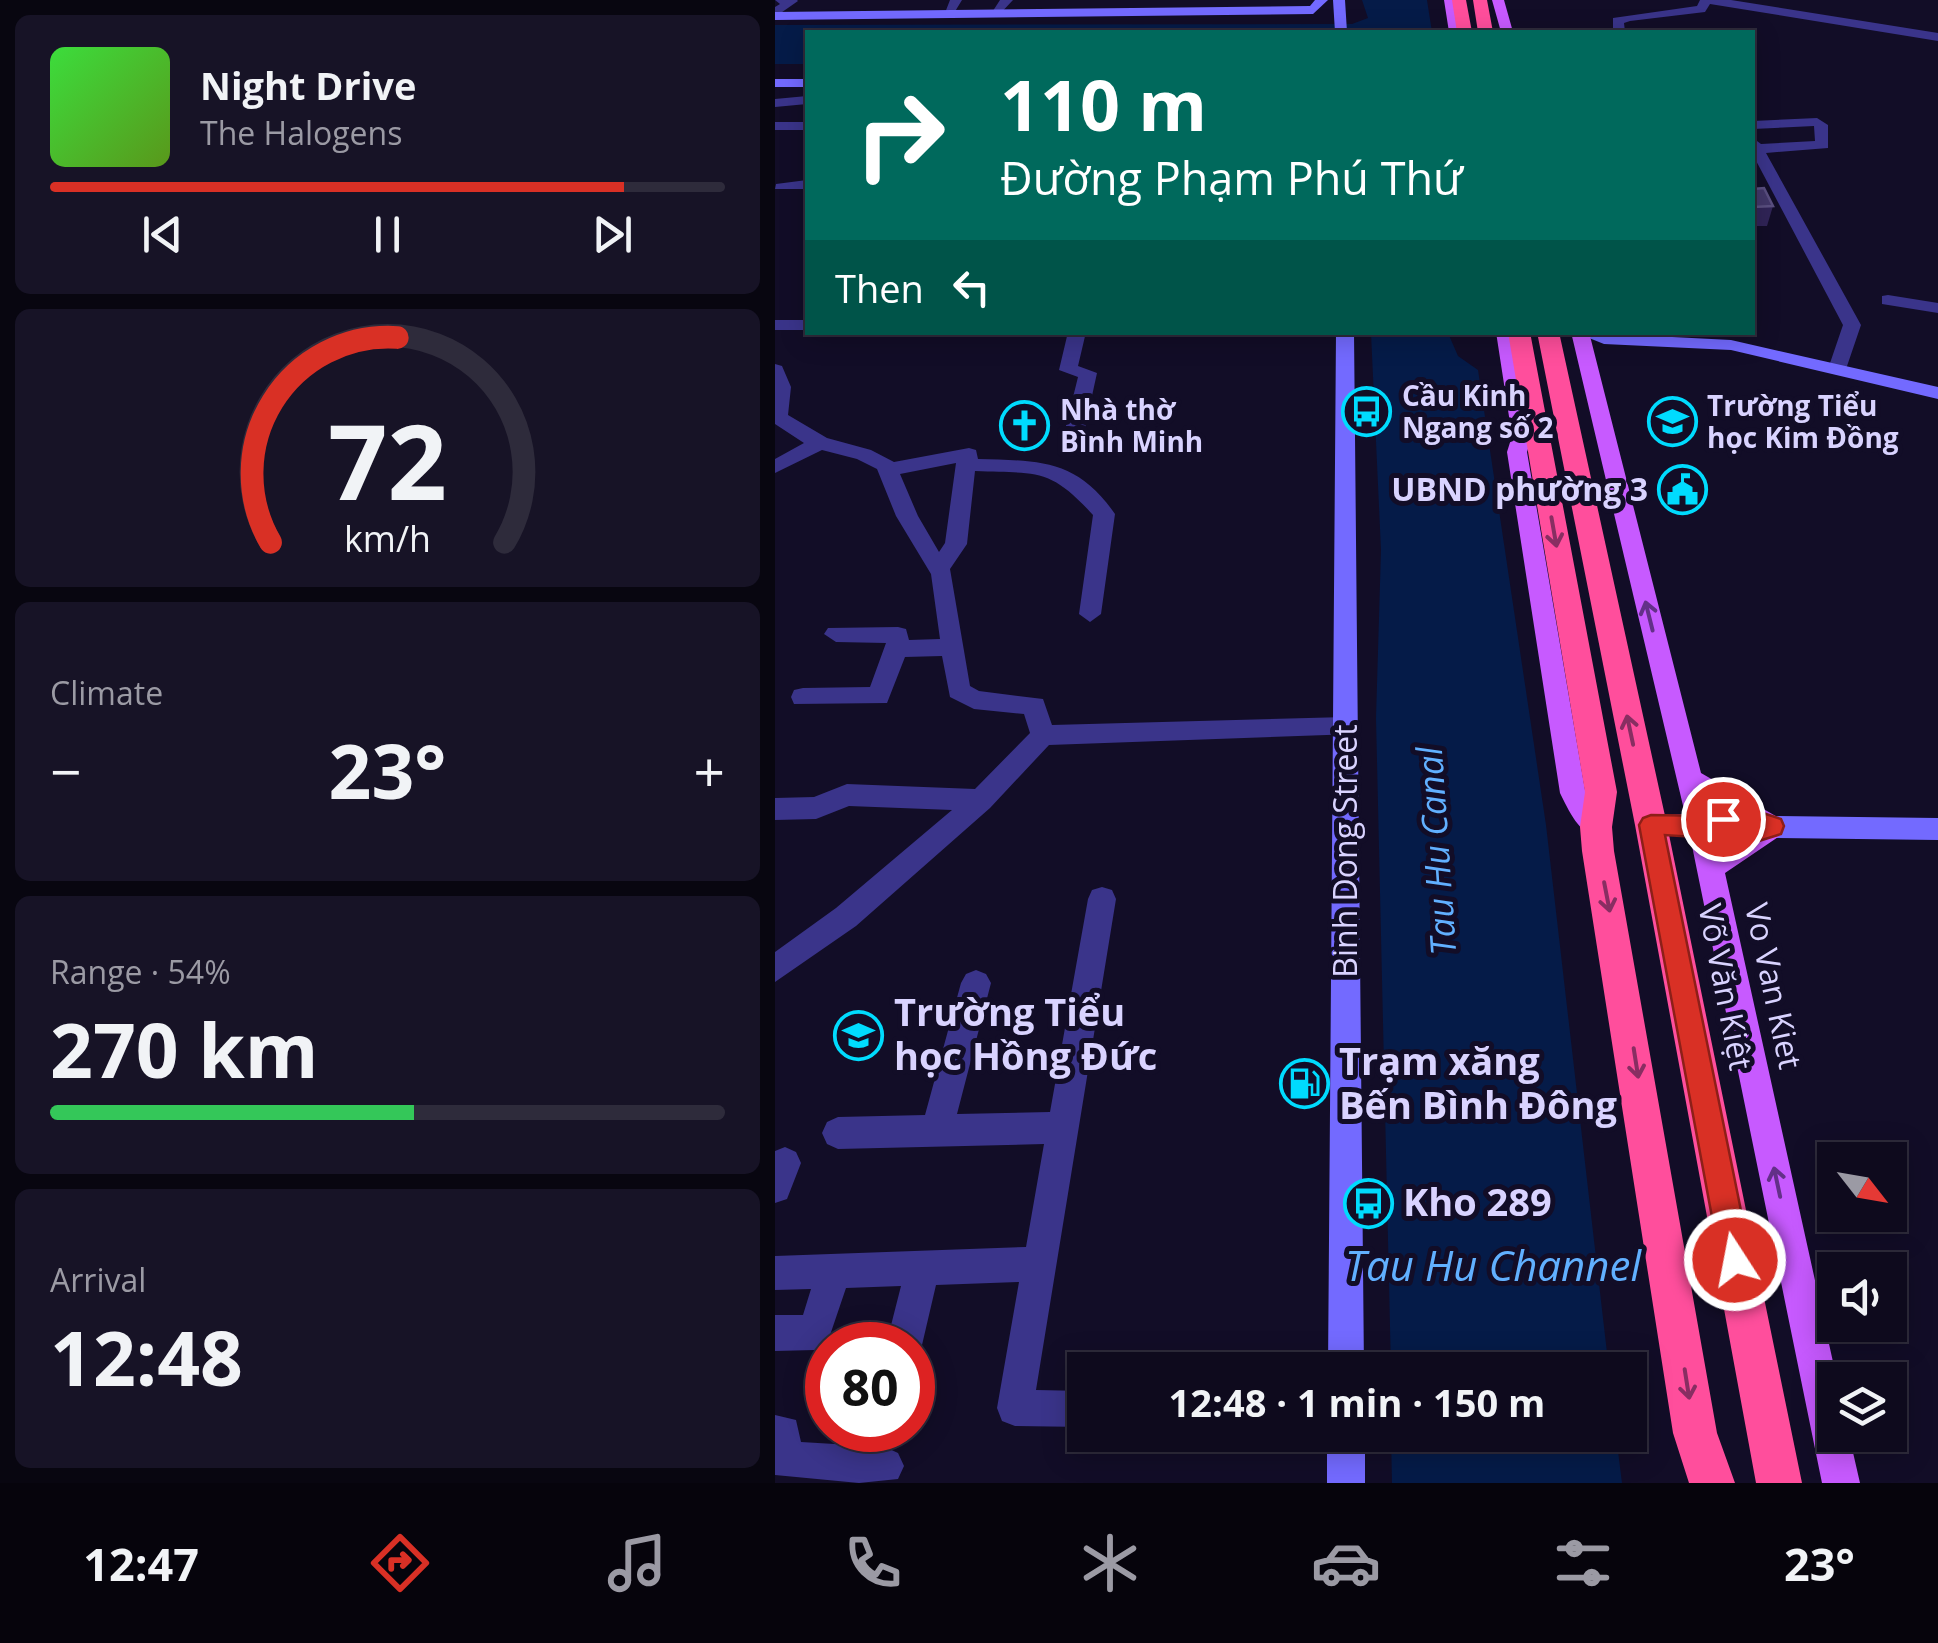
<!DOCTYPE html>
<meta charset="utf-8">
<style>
:root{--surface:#0e0a1d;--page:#171326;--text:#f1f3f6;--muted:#9b9aa4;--line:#2e2b3b;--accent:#d93025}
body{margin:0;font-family:"Open Sans",sans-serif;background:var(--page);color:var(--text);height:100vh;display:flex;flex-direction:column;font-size:38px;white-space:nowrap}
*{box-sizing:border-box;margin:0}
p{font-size:32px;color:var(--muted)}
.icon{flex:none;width:55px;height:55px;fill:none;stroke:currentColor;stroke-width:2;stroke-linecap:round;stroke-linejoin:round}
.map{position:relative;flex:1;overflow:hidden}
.details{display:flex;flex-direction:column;gap:15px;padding:15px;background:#080610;width:775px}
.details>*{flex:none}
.hud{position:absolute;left:30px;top:30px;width:950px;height:305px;border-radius:0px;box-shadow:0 5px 25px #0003,0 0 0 2px var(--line);background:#00695c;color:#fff;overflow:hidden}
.needle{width:65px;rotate:121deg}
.fabs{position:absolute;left:1042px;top:1142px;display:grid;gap:20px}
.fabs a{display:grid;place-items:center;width:90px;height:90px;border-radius:0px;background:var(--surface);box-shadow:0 5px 25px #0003,0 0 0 2px var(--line);font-size:50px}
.speed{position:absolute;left:30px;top:1322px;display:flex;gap:20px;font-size:50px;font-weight:700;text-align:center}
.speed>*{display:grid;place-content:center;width:130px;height:130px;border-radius:50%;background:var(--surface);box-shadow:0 5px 25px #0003,0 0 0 2px var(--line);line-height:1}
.speed .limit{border:15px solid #d22;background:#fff;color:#111}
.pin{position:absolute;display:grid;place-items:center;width:85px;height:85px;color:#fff;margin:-42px;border:5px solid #fff;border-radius:50%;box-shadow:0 2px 10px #0007}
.me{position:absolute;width:110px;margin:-55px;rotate:349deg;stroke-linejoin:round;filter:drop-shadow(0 0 8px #0008)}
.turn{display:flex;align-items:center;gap:35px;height:210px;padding:0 30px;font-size:45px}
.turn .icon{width:130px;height:130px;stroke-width:2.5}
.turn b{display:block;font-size:70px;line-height:85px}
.then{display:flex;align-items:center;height:95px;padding:0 30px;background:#0003;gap:20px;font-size:38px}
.big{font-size:75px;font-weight:700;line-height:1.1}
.details .card{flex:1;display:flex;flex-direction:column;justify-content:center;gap:15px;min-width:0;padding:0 35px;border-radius:15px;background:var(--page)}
.details .dial{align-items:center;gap:0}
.dial svg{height:260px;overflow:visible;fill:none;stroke:var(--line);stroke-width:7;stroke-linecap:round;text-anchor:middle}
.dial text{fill:var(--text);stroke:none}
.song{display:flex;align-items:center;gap:30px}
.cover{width:120px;height:120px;border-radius:15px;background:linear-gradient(135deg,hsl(120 70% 55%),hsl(90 70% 35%))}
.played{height:10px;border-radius:5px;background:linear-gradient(90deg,var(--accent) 85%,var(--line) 85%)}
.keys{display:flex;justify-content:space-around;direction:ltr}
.heat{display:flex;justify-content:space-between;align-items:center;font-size:55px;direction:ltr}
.charge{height:15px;border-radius:8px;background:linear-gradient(90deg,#34c759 54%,var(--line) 0)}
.trip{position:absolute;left:292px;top:1352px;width:580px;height:100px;border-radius:0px;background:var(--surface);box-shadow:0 5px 25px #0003,0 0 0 2px var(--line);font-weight:700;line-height:100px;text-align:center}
.menu{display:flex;height:160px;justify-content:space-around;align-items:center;background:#06040c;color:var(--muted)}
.menu .icon{width:70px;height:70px}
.menu .current{color:var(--accent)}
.menu b{font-size:45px;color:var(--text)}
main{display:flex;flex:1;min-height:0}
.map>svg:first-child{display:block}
.water{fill:#051b48}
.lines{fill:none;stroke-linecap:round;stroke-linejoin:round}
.street{fill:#3a348a;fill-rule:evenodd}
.secondary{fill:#736aff;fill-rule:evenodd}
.primary{fill:#c75aff;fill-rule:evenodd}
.highway{fill:#ff4e9c;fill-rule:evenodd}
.wall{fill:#302457}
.building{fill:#423769;stroke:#5a4f80;stroke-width:2.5}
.oneway{stroke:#882e62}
.oneway2{stroke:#633088}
.route{fill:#d93025;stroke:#8d1f18;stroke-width:2.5}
.labels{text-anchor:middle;stroke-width:10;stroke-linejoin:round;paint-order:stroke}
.far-poi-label{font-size:28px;font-weight:bold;fill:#d9d3ff;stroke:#120d27;text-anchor:start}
.poi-label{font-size:32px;font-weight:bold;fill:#d9d3ff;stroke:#120d27;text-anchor:end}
.street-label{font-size:32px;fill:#d9d3ff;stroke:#120d27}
.water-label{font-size:35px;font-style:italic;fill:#61b0ff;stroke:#120d27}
.near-poi-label{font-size:38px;font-weight:bold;fill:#d9d3ff;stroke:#120d27;text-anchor:start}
.near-water-label{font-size:42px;font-style:italic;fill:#61b0ff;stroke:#120d27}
</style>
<main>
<section class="details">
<div class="card">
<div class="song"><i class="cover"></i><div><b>Night Drive</b><p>The Halogens</p></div></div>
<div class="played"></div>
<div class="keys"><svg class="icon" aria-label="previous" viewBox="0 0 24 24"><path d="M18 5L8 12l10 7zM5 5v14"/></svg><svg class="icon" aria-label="pause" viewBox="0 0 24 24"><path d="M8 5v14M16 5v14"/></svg><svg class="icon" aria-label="next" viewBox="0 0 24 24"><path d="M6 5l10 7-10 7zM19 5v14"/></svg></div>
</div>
<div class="card dial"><svg viewBox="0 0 100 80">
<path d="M14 69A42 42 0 1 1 86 69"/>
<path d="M14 69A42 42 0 0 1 53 6" stroke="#d93025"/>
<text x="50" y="56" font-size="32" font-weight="700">72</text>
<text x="50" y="72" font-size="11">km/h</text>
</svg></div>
<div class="card"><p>Climate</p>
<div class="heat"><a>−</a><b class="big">23°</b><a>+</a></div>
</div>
<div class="card"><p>Range · 54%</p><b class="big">270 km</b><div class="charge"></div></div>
<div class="card"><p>Arrival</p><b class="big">12:48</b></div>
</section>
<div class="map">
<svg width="1163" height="1483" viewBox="0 0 1163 1483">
<rect width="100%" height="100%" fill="#120d27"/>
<path class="water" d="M587,0H652L657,32H32V64H0V25L577,24L593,18Z
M596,333H673L683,356L703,370L771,825L834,1370H616L601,718L606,550Z
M616,1435H841L847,1483H617Z"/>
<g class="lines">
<path class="street" d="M0,0H22L23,1L0,17V7L5,4Z
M175,0H187L176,18H168Z
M225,0H238L222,17H214Z
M925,0H956L1163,33V41L935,4L930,12L855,21L849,23L850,32H838V18L922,6Z
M32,96V104L0,107V99Z
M1042,118L1053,125V148L991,153L1086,325L1071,369L1062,375L1053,369L1068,325L978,155V138L986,144L1040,141L1039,126L978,129V121Z
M0,122H32V130H0Z
M32,180V189H0L1,184Z
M1113,295L1163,303V313L1107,304V296Z
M0,320H32V330H0Z
M293,332H311L303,366L322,373L306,446L296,452L286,446L303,377L284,370Z
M0,364L7,366L16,387L13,415L52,438L96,450L119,462L194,448L201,450L203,459C263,461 301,458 340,514L326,614L315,622L304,614L318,515C274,466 261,474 200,471L192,544L175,569L195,686L204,691L268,699L277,725L571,717L580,720L583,727L580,734L274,745L215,808L81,926L0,982V952L61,908L177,810L74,806L41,819L0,820V798L39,797L72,784L200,789L255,733L249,714L199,709L175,697L167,656L130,657L112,703L19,704L16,697L19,690L28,688L95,687L111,643L61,642L49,634L53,628L123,627L131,629L134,640L165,639L156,574L121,516L102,469L82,459L47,450L0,473V459L29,443L0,424ZM181,463L170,543L164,552L143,516L125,474Z
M327,887L337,890L341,899L261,1390L310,1391V1427L240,1426L227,1421L222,1408L244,1282L161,1285L147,1345L138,1359V1345H111L126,1286L71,1288L52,1344L40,1350L0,1351V1315H28L36,1289L0,1290V1256L251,1247L269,1144L63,1149L52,1144L47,1133L52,1122L63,1117L150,1115L186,983L191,974L201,970L211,974L216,983L182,1114L275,1112L313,899L317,890Z
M10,1147L21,1152L26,1163L12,1199L0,1203V1151Z
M0,1415L21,1420L26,1442L110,1447L123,1453L129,1466L123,1479L84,1483L0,1475Z"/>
<path class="secondary" d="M540,0H553L538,14L0,20V12L535,6Z
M558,0H570L572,32H560Z
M0,79H32V87H0Z
M561,332H579L589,1370H553Z
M799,332L956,340L1163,387V399L956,350L829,344Z
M926,814L984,820L997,816L1163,818V840L997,838C974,845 939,841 917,833L913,825L917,817Z
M552,1435H590V1483H552Z"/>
<path class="primary" d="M669,0H681L686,32H674Z
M717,0H729L738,32H726Z
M721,332H739L757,436L752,452L810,790L834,827L830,835C808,843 794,811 785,793L732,452L737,436Z
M796,332H814L926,773L1006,819L1010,827L1006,835L950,873L1062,1380L1060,1435H1074L1085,1483H1047L915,836L867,833L863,825L867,817L910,814ZM934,803L975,827L944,848Z"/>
<path class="highway" d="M677,0H691L697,32H682Z
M698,0H712L718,32H703Z
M733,332H755L842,792L837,827L839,851L942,1433L960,1483H914L898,1433L807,851L805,827L810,792Z
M762,332H784L892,825L1027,1483H981L860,825Z"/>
</g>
<path class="wall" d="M978,189L998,206L992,226H978Z"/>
<path class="building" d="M989,188L998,206L978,207V189Z"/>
<defs><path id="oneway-shaft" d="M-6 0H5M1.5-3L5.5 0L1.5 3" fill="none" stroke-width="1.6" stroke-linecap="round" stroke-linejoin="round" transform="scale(2.5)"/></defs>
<g class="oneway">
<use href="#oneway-shaft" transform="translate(779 532) rotate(80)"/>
<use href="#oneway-shaft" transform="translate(855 730) rotate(-102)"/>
<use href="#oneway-shaft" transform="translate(832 897) rotate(79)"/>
<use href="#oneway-shaft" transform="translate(861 1063) rotate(81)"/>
<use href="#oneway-shaft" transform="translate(912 1384) rotate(81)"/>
</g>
<g class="oneway2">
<use href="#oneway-shaft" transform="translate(874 616) rotate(-104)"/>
<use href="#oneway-shaft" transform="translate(1002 1182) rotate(-102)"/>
</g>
<path class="route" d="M948,809L982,811L1006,819L1009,826L1006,834L984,841L890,835L976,1260L971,1271L960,1275L950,1271L945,1260L864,825L868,818L876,815L937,816Z"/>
<defs>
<symbol id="bus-ring" viewBox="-11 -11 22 22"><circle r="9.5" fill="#120d27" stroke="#00dbfe" stroke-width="1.5"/><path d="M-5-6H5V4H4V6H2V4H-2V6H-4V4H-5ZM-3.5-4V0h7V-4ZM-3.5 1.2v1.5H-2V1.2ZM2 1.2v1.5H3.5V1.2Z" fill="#00dbfe"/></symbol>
<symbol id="school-ring" viewBox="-11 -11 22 22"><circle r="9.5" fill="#120d27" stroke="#00dbfe" stroke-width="1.5"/><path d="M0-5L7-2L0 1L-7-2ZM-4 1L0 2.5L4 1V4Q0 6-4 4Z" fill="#00dbfe"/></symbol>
<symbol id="church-ring" viewBox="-11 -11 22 22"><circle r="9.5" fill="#120d27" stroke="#00dbfe" stroke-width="1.5"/><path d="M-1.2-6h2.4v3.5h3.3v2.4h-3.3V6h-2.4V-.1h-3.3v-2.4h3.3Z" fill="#00dbfe"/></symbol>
<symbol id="civic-ring" viewBox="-11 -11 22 22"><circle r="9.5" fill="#120d27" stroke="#00dbfe" stroke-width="1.5"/><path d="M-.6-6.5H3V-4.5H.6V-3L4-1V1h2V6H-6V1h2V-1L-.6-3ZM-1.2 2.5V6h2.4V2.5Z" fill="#00dbfe"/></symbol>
<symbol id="fuel-ring" viewBox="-11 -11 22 22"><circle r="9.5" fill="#120d27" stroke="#00dbfe" stroke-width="1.5"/><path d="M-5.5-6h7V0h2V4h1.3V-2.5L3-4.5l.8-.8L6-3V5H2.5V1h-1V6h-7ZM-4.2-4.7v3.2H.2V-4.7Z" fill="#00dbfe"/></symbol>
</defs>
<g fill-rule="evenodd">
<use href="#bus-ring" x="564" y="384" width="55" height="55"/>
<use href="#school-ring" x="870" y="394" width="55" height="55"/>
<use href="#church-ring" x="222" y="398" width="55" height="55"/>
<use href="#civic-ring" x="880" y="462" width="55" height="55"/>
<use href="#school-ring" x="56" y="1008" width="55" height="55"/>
<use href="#fuel-ring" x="502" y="1056" width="55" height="55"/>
<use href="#bus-ring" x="566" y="1176" width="55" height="55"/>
</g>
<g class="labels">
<g class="far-poi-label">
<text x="627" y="406">Cầu Kinh<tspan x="627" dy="32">Ngang số 2</tspan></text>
<text x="932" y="416">Trường Tiểu<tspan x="932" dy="32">học Kim Đồng</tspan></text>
<text x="285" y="420">Nhà thờ<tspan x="285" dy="32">Bình Minh</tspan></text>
</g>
<g class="poi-label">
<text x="873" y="501">UBND phường 3</text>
</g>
<g class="street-label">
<text transform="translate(571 851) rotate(-90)" y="11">Binh Dong Street</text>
<text transform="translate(998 986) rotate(78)" y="11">Vo Van Kiet</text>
<text transform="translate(950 987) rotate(79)" y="11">Võ Văn Kiệt</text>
</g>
<g class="water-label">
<text transform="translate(662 851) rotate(-94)" y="12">Tau Hu Canal</text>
</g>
<g class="near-poi-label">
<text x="119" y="1026">Trường Tiểu<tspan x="119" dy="44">học Hồng Đức</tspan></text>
<text x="564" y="1075">Trạm xăng<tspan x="564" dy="44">Bến Bình Đông</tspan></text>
<text x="628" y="1216">Kho 289</text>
</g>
<g class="near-water-label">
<text x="718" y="1281">Tau Hu Channel</text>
</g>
</g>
</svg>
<div class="fabs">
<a><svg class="needle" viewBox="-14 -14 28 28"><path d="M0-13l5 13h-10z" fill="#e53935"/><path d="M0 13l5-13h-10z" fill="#9b9aa4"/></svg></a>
<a><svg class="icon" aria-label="sound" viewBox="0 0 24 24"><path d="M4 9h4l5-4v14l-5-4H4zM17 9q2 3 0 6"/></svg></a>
<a><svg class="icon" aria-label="layers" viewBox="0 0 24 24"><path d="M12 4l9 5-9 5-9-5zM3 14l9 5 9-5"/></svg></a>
</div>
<div class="speed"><div class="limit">80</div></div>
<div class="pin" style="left:948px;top:819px;background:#d93025"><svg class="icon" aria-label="arrive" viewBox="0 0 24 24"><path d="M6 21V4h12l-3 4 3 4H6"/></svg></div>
<svg class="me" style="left:960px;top:1260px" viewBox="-20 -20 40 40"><circle r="17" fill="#d93025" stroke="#fff" stroke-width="3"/><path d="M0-11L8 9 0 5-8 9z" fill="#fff"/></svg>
<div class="trip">12:48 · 1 min · 150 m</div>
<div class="hud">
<div class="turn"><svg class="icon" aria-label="right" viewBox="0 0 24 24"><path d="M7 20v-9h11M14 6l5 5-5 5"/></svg><div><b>110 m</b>Đường Phạm Phú Thứ</div></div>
<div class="then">Then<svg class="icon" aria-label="left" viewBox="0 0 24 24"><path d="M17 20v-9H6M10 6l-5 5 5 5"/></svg></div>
</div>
</div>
</main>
<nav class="menu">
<b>12:47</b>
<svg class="icon current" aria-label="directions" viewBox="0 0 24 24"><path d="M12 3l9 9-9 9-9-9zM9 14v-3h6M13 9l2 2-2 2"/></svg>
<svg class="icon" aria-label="music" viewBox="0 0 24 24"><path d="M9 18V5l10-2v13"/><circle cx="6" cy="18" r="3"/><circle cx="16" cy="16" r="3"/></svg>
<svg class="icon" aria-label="phone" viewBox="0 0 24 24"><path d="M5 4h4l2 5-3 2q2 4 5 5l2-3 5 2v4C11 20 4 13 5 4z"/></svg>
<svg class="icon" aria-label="climate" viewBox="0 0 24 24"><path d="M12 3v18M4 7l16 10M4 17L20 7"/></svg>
<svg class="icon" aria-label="car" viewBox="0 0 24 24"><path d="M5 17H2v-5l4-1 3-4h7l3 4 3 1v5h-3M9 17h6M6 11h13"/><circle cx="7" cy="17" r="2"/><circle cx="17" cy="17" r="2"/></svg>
<svg class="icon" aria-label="filters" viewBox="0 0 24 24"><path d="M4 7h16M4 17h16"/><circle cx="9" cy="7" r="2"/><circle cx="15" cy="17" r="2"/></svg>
<b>23°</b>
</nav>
